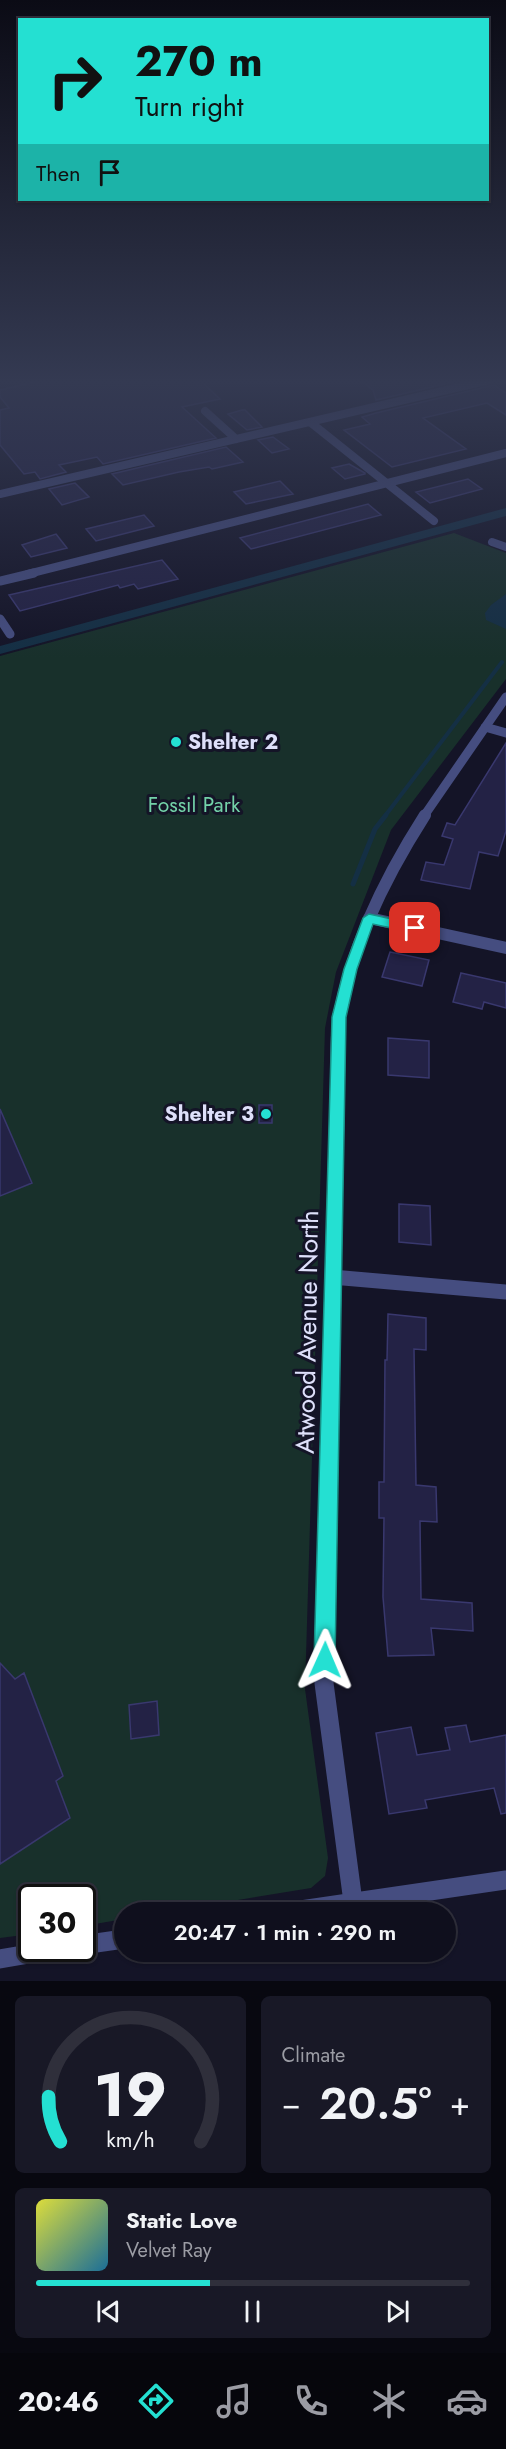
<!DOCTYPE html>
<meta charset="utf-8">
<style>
:root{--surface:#0f0f1d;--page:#181826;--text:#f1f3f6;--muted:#9b9ca4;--line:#2f2f3b;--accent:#24e0d2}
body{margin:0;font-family:Jost,sans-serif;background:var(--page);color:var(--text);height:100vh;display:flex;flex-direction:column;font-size:22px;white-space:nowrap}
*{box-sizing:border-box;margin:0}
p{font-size:20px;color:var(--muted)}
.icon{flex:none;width:33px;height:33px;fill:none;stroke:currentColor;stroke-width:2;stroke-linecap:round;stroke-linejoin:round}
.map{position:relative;height:1981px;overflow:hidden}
.panel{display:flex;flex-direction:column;gap:15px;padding:15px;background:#080810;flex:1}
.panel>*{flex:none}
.banner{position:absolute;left:18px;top:18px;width:471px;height:183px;border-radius:0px;box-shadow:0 2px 4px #0004,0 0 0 2px var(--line);background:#24e0d2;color:#111;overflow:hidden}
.speed{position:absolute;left:18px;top:1884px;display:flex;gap:12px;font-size:30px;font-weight:700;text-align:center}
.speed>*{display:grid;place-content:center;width:78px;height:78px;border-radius:50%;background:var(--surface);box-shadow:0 2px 4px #0004,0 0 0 2px var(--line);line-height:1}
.speed .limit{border:3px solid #111;border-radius:9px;background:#fff;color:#111}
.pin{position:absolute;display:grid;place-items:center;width:51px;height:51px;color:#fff;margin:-26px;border-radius:12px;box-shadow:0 3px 9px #0006}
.me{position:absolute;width:66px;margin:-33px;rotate:1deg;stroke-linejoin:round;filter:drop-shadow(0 0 4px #0008)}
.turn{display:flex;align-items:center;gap:21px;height:126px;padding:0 18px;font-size:27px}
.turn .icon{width:78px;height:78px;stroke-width:2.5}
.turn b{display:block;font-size:42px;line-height:51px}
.then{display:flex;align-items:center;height:57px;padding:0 18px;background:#0003;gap:12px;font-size:22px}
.big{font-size:45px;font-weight:600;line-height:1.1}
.panel .tile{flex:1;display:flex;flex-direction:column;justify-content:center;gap:9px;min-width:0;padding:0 21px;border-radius:9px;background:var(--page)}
.panel .dial{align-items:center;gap:0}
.dial svg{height:156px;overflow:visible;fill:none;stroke:var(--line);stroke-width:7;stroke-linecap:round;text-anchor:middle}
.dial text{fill:var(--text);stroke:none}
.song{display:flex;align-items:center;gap:18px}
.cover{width:72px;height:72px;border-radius:9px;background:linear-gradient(135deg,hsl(60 70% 55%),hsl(200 70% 35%))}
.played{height:6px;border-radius:3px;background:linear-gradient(90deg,var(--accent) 40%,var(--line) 40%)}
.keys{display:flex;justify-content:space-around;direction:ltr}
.heat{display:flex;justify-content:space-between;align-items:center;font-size:33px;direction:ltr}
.panel .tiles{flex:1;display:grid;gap:15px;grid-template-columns:1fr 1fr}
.tile:last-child{grid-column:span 2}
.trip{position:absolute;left:114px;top:1902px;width:342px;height:60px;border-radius:30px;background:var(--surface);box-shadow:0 2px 4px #0004,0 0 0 2px var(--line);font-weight:600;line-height:60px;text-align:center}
.dock{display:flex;height:96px;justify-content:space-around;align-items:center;background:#06060c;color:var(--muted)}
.dock .icon{width:42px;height:42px}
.dock .current{color:var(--accent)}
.dock b{font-size:27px;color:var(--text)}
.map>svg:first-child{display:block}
.green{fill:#18302b}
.water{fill:#142f44}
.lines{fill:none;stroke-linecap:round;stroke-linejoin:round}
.stream-far1{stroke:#142f44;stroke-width:4}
.stream{stroke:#142f44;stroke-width:5}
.canal{fill:#142f44;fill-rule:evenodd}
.building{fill:#232245;stroke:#39386e;stroke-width:1.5}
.minor-far4{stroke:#454d80;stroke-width:8}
.minor-far3{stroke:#454d80;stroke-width:9}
.minor-far2{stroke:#454d80;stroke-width:12}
.minor-far1{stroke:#454d80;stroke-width:15}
.minor{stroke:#454d80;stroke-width:19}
.route{fill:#24e0d2;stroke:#179288;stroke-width:1.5}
.poi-dot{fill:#24e0d2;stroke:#141427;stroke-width:2}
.labels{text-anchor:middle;stroke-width:6;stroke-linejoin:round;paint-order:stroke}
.poi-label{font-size:21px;font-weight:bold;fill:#dee0fa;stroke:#141427;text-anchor:start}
.park-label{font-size:21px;fill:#73d2a9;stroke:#141427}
.near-street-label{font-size:26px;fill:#dee0fa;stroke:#141427}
</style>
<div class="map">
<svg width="506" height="1981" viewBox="0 0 506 1981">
<rect width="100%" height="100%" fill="#141427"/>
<path class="green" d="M454,533L506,553V679L391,830L336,972L325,1028L305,1689L328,1858L325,1876L311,1888L165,1912H124V1919L83,1926L82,1898H32L31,1934L0,1938V656Z"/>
<path class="water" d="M506,594V629L486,620L485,613L491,605Z"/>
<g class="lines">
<path class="stream-far1" d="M385,816L502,662"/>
<path class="stream" d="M353,884L375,829L386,815"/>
<path class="canal" d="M506,508V516L0,654V646Z"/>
</g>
<path class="building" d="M43,380H200L220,399L182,407L216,438L103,464L97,457L59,465L66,472L40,479L35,472L24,474L0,445V410L9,408L0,397V390Z
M360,380H462L376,400L373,390Z
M494,385L506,393V415L487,403L423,418L466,449L392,467L344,430L370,424L362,417L376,413Z
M242,410H245L262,427L247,430L228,414Z
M273,437L289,449L272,453L258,440Z
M226,447L243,462L212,469L209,467L179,472L123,485L112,474Z
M349,464L365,473V474L345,479L332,468Z
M468,479L482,489L430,503L416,492Z
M280,481L293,494L246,504L234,492Z
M75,483L89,497L62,505L49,489Z
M368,504L381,515L251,549L240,538Z
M144,515L154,526L96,541L86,529Z
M56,534L67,548L31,557L22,545Z
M162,560L178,579L138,589L134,584L120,588L118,585L20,611L9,595Z
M506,743V831L498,856L479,852L470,889L421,880L426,862L444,865L453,839L442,836L447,823L455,825Z
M390,952L429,960L422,986L382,977Z
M461,973L506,983V1008L484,1002L482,1009L453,1002Z
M388,1038L429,1041V1078L388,1075Z
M259,1105H272V1123H259Z
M0,1109L32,1183L0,1196Z
M399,1204L430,1206L431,1245L399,1242Z
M388,1314L426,1318V1350L414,1349L416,1485L436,1487L437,1522L420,1521L421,1599L472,1603L473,1631L431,1628L434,1655L388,1656L383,1597L384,1518H379V1482H384L385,1360H387Z
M0,1663L15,1679L24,1673L63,1776L56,1781L70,1818L0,1864Z
M157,1701L159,1735L131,1739L129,1705Z
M466,1725L470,1742L506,1735V1813L501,1814L494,1788L425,1800L427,1808L389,1814L376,1733L411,1727L417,1755L450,1750L445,1728Z"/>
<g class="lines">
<path class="minor-far4" d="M205,411L236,439
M310,422L434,521
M0,494L490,380
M492,542L506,547
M28,574L506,453"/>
<path class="minor-far3" d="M0,581L34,573
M0,619L10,634
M485,727L506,733
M424,816L506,697"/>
<path class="minor-far2" d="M369,918L506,948
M337,1120C337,1089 334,1045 339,1015C352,943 386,876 425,815"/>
<path class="minor-far1" d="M332,1277L506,1292
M328,1502L337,1119"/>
<path class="minor" d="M328,1501L324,1683L353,1902
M287,1912L506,1880
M82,1945L124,1939
M0,1959L64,1948"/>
</g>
<linearGradient id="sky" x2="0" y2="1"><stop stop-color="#0b0b15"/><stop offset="0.58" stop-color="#343a52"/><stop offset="1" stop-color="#343a52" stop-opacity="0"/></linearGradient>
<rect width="506" height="658" fill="url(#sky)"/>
<path class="route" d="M369,914L415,924L421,928L415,933L373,924L357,969L346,1017L335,1660L332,1667L325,1670L317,1667L314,1660L332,1017L344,969L363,918Z"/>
<g class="poi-dot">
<circle cx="176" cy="742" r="6"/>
<circle cx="266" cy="1114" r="6"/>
</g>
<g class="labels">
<g class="poi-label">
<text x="188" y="749">Shelter 2</text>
<text x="254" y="1121" text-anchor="end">Shelter 3</text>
</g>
<g class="park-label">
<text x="194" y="812">Fossil Park</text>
</g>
<g class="near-street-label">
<text transform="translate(307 1332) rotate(-89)" y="9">Atwood Avenue North</text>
</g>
</g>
</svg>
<div class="speed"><div class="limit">30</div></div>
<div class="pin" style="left:415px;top:928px;background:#d93025"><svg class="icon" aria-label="arrive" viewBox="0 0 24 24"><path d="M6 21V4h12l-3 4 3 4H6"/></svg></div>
<svg class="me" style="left:325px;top:1660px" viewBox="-20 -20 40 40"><path d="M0-17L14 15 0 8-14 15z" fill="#24e0d2" stroke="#fff" stroke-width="4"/></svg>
<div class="trip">20:47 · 1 min · 290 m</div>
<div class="banner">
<div class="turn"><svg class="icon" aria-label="right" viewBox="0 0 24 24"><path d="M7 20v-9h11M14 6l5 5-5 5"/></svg><div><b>270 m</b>Turn right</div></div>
<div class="then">Then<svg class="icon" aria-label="arrive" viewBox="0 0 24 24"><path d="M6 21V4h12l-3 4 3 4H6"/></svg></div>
</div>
</div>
<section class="panel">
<div class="tiles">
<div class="tile dial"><svg viewBox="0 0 100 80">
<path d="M14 69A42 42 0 1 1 86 69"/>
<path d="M14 69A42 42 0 0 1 8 46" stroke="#24e0d2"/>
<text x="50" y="56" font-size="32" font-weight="700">19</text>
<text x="50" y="72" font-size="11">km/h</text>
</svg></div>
<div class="tile"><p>Climate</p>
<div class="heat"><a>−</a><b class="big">20.5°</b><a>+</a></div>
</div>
<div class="tile">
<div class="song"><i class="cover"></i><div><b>Static Love</b><p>Velvet Ray</p></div></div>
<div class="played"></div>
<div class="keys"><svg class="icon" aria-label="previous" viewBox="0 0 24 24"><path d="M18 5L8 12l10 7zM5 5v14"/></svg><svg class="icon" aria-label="pause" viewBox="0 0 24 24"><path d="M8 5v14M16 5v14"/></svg><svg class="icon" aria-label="next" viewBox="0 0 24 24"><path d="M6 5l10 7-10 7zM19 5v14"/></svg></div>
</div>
</div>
</section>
<nav class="dock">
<b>20:46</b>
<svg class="icon current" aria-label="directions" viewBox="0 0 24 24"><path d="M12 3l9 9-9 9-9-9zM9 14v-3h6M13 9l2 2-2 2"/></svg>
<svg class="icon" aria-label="music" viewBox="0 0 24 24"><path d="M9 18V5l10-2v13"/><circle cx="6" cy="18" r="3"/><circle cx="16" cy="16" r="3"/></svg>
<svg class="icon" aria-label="phone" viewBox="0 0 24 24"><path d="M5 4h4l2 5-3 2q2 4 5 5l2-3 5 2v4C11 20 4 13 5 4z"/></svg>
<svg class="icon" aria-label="climate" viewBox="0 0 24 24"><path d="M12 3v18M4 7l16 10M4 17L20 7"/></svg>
<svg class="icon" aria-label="car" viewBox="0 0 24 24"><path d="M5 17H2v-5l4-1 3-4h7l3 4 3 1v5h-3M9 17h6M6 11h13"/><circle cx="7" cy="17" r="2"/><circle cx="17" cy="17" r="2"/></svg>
</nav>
